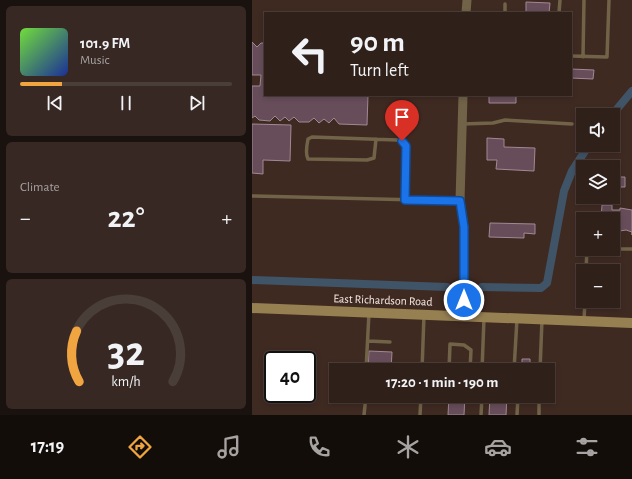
<!DOCTYPE html>
<meta charset="utf-8">
<style>
:root{--surface:#2f201a;--page:#372823;--text:#f1f3f6;--muted:#a7a3a2;--line:#4a3e39;--accent:#f1a540}
body{margin:0;font-family:"Alegreya Sans",sans-serif;background:var(--page);color:var(--text);height:100vh;display:flex;flex-direction:column;font-size:15px;white-space:nowrap}
*{box-sizing:border-box;margin:0}
p{font-size:13px;color:var(--muted)}
.icon{flex:none;width:22px;height:22px;fill:none;stroke:currentColor;stroke-width:2;stroke-linecap:round;stroke-linejoin:round}
.map{position:relative;flex:1;overflow:hidden}
.drawer{display:flex;flex-direction:column;gap:6px;padding:6px;background:#1a120e;width:252px}
.drawer>*{flex:none}
.hud{position:absolute;left:12px;top:12px;width:308px;height:84px;border-radius:0px;box-shadow:0 2px 6px #0003,0 0 0 1px var(--line);background:#2f201a;color:var(--text);overflow:hidden}
.controls{position:absolute;left:324px;top:108px;display:grid;gap:8px}
.controls a{display:grid;place-items:center;width:44px;height:44px;border-radius:0px;background:var(--surface);box-shadow:0 2px 6px #0003,0 0 0 1px var(--line);font-size:20px}
.speed{position:absolute;left:12px;top:351px;display:flex;gap:8px;font-size:20px;font-weight:700;text-align:center}
.speed>*{display:grid;place-content:center;width:52px;height:52px;border-radius:50%;background:var(--surface);box-shadow:0 2px 6px #0003,0 0 0 1px var(--line);line-height:1}
.speed .limit{border:2px solid #111;border-radius:6px;background:#fff;color:#111}
.pin{position:absolute;display:grid;place-items:center;width:34px;height:34px;color:#fff;margin:-41px -17px;border-radius:50% 50% 50% 0;rotate:-45deg;box-shadow:0 0 4px #0007}
.pin .icon{rotate:45deg}
.me{position:absolute;width:44px;margin:-22px;rotate:0deg;stroke-linejoin:round;filter:drop-shadow(0 0 3px #0008)}
.turn{display:flex;align-items:center;gap:14px;height:84px;padding:0 20px;font-size:18px}
.turn .icon{width:52px;height:52px;stroke-width:2.5}
.turn b{display:block;font-size:28px;line-height:34px}
.big{font-size:30px;font-weight:700;line-height:1.1}
.drawer .tile{flex:1;display:flex;flex-direction:column;justify-content:center;gap:6px;min-width:0;padding:0 14px;border-radius:6px;background:var(--page)}
.drawer .dial{align-items:center;gap:0}
.dial svg{height:104px;overflow:visible;fill:none;stroke:var(--line);stroke-width:7;stroke-linecap:round;text-anchor:middle}
.dial text{fill:var(--text);stroke:none}
.song{display:flex;align-items:center;gap:12px}
.cover{width:48px;height:48px;border-radius:6px;background:linear-gradient(135deg,hsl(100 70% 55%),hsl(230 70% 35%))}
.played{height:4px;border-radius:2px;background:linear-gradient(90deg,var(--accent) 20%,var(--line) 20%)}
.keys{display:flex;justify-content:space-around;direction:ltr}
.heat{display:flex;justify-content:space-between;align-items:center;font-size:22px;direction:ltr}
.trip{position:absolute;left:77px;top:363px;width:226px;height:40px;border-radius:0px;background:var(--surface);box-shadow:0 2px 6px #0003,0 0 0 1px var(--line);font-weight:700;line-height:40px;text-align:center}
.tab-bar{display:flex;height:64px;justify-content:space-around;align-items:center;background:#130d0a;color:var(--muted)}
.tab-bar .icon{width:28px;height:28px}
.tab-bar .current{color:var(--accent)}
.tab-bar b{font-size:18px;color:var(--text)}
main{display:flex;flex:1;min-height:0}
.map>svg:first-child{display:block}
.lines{fill:none;stroke-linecap:round;stroke-linejoin:round}
.canal{stroke:#405468;stroke-width:8}
.building{fill:#674d5a;stroke:#a28895}
.service{stroke:#716347;stroke-width:3.5}
.tertiary{stroke:#716347;stroke-width:9}
.secondary{stroke:#968052;stroke-width:10}
.route-casing{stroke:#114b97;stroke-width:10}
.route{stroke:#1a73e8;stroke-width:7}
.labels{text-anchor:middle;stroke-width:4;stroke-linejoin:round;paint-order:stroke}
.street-label{font-size:12px;fill:#f5e7e1;stroke:#3f2a22}
</style>
<main>
<section class="drawer">
<div class="tile">
<div class="song"><i class="cover"></i><div><b>101.9 FM</b><p>Music</p></div></div>
<div class="played"></div>
<div class="keys"><svg class="icon" aria-label="previous" viewBox="0 0 24 24"><path d="M18 5L8 12l10 7zM5 5v14"/></svg><svg class="icon" aria-label="pause" viewBox="0 0 24 24"><path d="M8 5v14M16 5v14"/></svg><svg class="icon" aria-label="next" viewBox="0 0 24 24"><path d="M6 5l10 7-10 7zM19 5v14"/></svg></div>
</div>
<div class="tile"><p>Climate</p>
<div class="heat"><a>−</a><b class="big">22°</b><a>+</a></div>
</div>
<div class="tile dial"><svg viewBox="0 0 100 80">
<path d="M14 69A42 42 0 1 1 86 69"/>
<path d="M14 69A42 42 0 0 1 12 30" stroke="#f1a540"/>
<text x="50" y="56" font-size="32" font-weight="700">32</text>
<text x="50" y="72" font-size="11">km/h</text>
</svg></div>
</section>
<div class="map">
<svg width="380" height="415" viewBox="0 0 380 415">
<rect width="100%" height="100%" fill="#3f2a22"/>
<g class="lines">
<path class="canal" d="M360,115L380,91
M0,280L195,287
M230,287L289,288L295,283L312,191L320,171L337,145"/>
</g>
<path class="building" d="M274,2L298,3L297,13H274Z
M0,42L5,47L9,43H13V95H116L115,125L87,124L82,118L77,123L72,119L67,123L62,118L57,122H47L42,117L37,121L33,117L28,121L23,116L18,121L7,120L3,116L0,118V86H8L9,75H0Z
M319,69L342,70L341,79L319,78Z
M237,95H264V103H237Z
M0,124L39,125L38,161L11,160V174L0,173Z
M235,138L252,139V147L283,148L282,171L244,169L245,160H235Z
M361,177H373V187H361Z
M350,205H360V210H368V208L380,210V235V232L374,230L361,232V219H349Z
M238,223L283,224V234L272,233V238L237,237Z
M117,351L140,352L139,370H116Z
M270,359H278V370H270Z
M197,396H213L212,415H196Z
M238,396H255L254,415H237Z"/>
<g class="lines">
<path class="service" d="M253,13V4
M307,13L308,0
M319,56L355,57L357,0
M331,57L332,0
M210,124L241,123L253,120L320,124
M124,139L122,158L115,160L56,159C53,154 55,144 56,139L60,137L145,140L153,142L154,146L153,200
M0,196L207,201
M361,249H380
M334,271L335,249
M332,320L333,301
M116,341L138,342
M114,370L117,313
M170,370L172,315
M197,370L198,344L212,345L219,350L218,370
M230,370L232,318
M262,370L265,319
M288,370L290,320
M112,415L114,396
M168,415L169,396
M229,415L230,396
M265,415L266,396
M287,415V396"/>
<path class="tertiary" d="M214,13L215,0
M211,95L208,201L212,227V315"/>
<path class="secondary" d="M0,308L380,323"/>
</g>
<g class="lines">
<defs>
<path id="route" d="M150,141L154,146L153,200L208,201L212,227V300"/>
</defs>
<use href="#route" class="route-casing"/>
<use href="#route" class="route"/>
</g>
<g class="labels">
<g class="street-label">
<text transform="translate(131 300) rotate(2)" y="4">East Richardson Road</text>
</g>
</g>
</svg>
<div class="controls">
<a><svg class="icon" aria-label="sound" viewBox="0 0 24 24"><path d="M4 9h4l5-4v14l-5-4H4zM17 9q2 3 0 6"/></svg></a>
<a><svg class="icon" aria-label="layers" viewBox="0 0 24 24"><path d="M12 4l9 5-9 5-9-5zM3 14l9 5 9-5"/></svg></a>
<a>+</a>
<a>−</a>
</div>
<div class="speed"><div class="limit">40</div></div>
<div class="pin" style="left:150px;top:141px;background:#d93025"><svg class="icon" aria-label="arrive" viewBox="0 0 24 24"><path d="M6 21V4h12l-3 4 3 4H6"/></svg></div>
<svg class="me" style="left:212px;top:300px" viewBox="-20 -20 40 40"><circle r="17" fill="#1a73e8" stroke="#fff" stroke-width="3"/><path d="M0-11L8 9 0 5-8 9z" fill="#fff"/></svg>
<div class="trip">17:20 · 1 min · 190 m</div>
<div class="hud">
<div class="turn"><svg class="icon" aria-label="left" viewBox="0 0 24 24"><path d="M17 20v-9H6M10 6l-5 5 5 5"/></svg><div><b>90 m</b>Turn left</div></div>
</div>
</div>
</main>
<nav class="tab-bar">
<b>17:19</b>
<svg class="icon current" aria-label="directions" viewBox="0 0 24 24"><path d="M12 3l9 9-9 9-9-9zM9 14v-3h6M13 9l2 2-2 2"/></svg>
<svg class="icon" aria-label="music" viewBox="0 0 24 24"><path d="M9 18V5l10-2v13"/><circle cx="6" cy="18" r="3"/><circle cx="16" cy="16" r="3"/></svg>
<svg class="icon" aria-label="phone" viewBox="0 0 24 24"><path d="M5 4h4l2 5-3 2q2 4 5 5l2-3 5 2v4C11 20 4 13 5 4z"/></svg>
<svg class="icon" aria-label="climate" viewBox="0 0 24 24"><path d="M12 3v18M4 7l16 10M4 17L20 7"/></svg>
<svg class="icon" aria-label="car" viewBox="0 0 24 24"><path d="M5 17H2v-5l4-1 3-4h7l3 4 3 1v5h-3M9 17h6M6 11h13"/><circle cx="7" cy="17" r="2"/><circle cx="17" cy="17" r="2"/></svg>
<svg class="icon" aria-label="filters" viewBox="0 0 24 24"><path d="M4 7h16M4 17h16"/><circle cx="9" cy="7" r="2"/><circle cx="15" cy="17" r="2"/></svg>
</nav>
